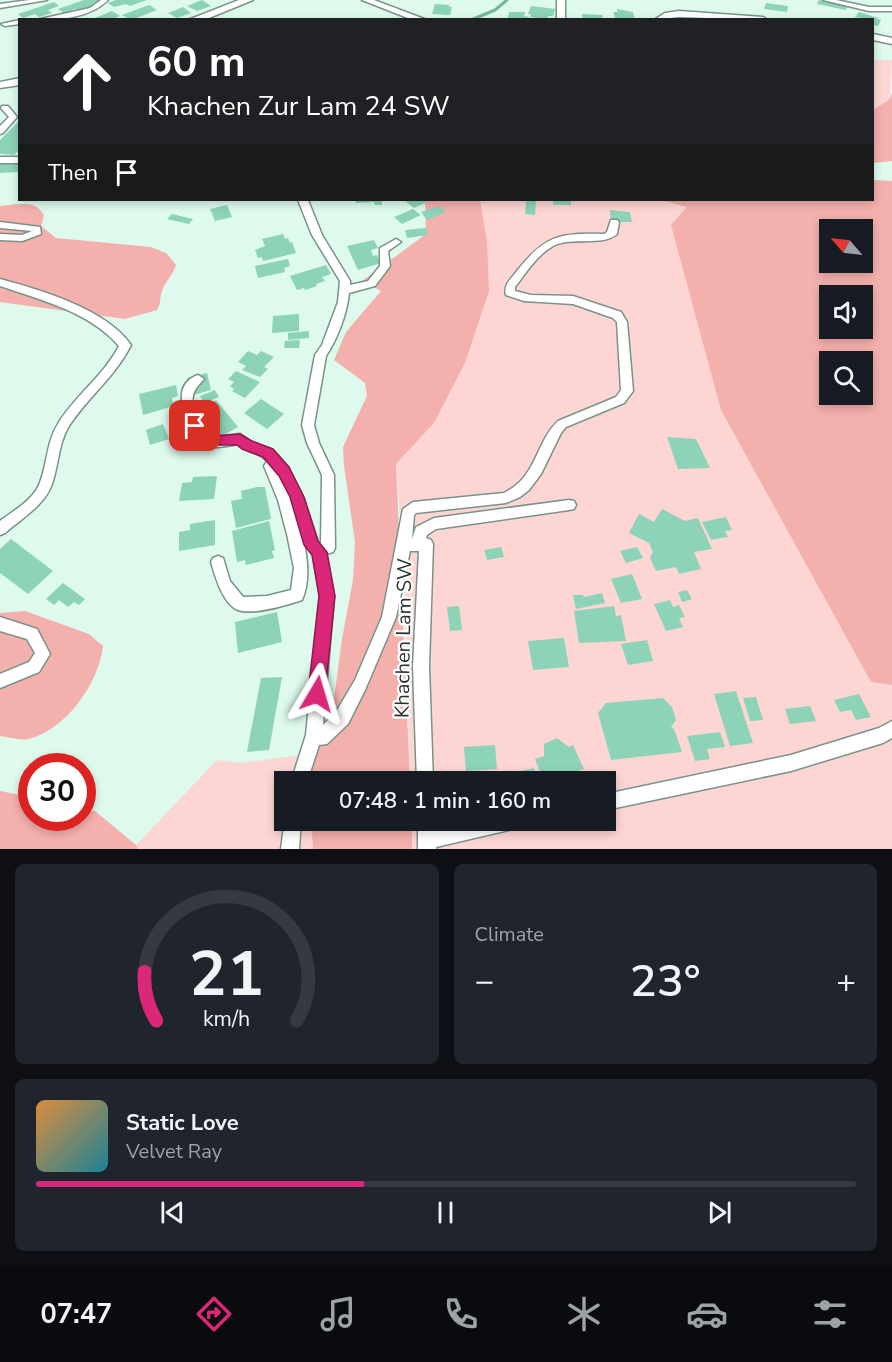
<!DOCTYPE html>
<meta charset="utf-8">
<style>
:root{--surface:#171b24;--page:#20242c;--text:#f1f3f6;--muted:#9ea1a6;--line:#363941;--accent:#db2777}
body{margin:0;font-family:"Nunito Sans",sans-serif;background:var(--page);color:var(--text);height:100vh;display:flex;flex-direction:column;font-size:22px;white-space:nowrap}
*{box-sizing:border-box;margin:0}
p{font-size:20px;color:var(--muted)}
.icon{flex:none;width:33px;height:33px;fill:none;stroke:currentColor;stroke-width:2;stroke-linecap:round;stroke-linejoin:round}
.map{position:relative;height:849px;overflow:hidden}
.drawer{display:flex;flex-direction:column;gap:15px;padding:15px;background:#0d0f14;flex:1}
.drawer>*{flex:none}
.hud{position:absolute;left:18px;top:18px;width:856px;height:183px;border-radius:0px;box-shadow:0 3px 9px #0003;background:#202124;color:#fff;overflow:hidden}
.needle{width:39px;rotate:298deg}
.buttons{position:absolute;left:819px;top:219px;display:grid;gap:12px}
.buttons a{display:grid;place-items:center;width:54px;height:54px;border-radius:0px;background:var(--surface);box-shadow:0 3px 9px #0003;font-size:30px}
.speed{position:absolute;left:18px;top:753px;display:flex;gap:12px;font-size:30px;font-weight:700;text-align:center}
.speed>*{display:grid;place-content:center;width:78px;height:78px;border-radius:50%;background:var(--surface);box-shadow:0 3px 9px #0003;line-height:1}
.speed .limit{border:9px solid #d22;background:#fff;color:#111}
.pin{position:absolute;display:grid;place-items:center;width:51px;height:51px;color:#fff;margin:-26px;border-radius:12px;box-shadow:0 3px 9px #0006}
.me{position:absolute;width:66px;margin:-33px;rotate:7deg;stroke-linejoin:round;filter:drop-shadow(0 0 4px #0008)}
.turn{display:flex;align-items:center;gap:21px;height:126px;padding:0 30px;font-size:27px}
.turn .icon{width:78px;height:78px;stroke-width:2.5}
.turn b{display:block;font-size:42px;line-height:51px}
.then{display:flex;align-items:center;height:57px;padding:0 30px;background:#0003;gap:12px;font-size:22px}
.big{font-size:45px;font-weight:600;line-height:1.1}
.drawer .widget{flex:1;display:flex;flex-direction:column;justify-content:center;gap:9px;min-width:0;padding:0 21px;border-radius:9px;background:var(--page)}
.drawer .dial{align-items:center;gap:0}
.dial svg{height:156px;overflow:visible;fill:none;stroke:var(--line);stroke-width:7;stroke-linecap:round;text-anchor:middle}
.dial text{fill:var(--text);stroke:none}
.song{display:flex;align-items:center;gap:18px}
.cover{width:72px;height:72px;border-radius:9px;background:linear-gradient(135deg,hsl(30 70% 55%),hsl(190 70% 35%))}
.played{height:6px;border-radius:3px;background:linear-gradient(90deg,var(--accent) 40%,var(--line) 40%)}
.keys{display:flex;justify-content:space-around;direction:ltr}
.heat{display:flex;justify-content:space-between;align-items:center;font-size:33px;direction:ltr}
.drawer .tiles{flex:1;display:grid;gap:15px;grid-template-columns:1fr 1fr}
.widget:last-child{grid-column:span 2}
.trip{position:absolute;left:274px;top:771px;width:342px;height:60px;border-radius:0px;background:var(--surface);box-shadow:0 3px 9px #0003;font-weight:600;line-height:60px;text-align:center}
.tabs{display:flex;height:96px;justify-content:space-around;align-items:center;background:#090b0e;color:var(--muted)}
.tabs .icon{width:42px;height:42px}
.tabs .on{color:var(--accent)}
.tabs b{font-size:27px;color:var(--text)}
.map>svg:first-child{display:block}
.green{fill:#fdd6d3}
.forest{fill:#f4b0ad;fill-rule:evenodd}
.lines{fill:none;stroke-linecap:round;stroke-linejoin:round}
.stream{stroke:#73b89e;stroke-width:3}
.building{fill:#8dd3b8}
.minor-casing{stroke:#799388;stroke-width:3}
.tertiary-casing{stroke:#799388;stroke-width:3}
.secondary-casing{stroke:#799388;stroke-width:3}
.minor{fill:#fff;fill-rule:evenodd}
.tertiary{fill:#fff;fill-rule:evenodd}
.secondary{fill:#fff;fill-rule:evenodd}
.route{fill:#db2777;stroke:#8e194d;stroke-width:1.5}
.labels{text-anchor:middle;stroke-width:4.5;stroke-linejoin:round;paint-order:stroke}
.street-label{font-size:20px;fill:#27322e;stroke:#fff}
</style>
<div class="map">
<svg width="892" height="849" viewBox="0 0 892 849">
<rect width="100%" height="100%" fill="#ddfaed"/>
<path class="green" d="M873,60H892L890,99L873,110Z
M480,200H661L687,207L871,682L892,685V849H412V821L606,820V782L410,781L404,570L396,464L434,423L465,363L487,241Z
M308,754L309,781L285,782V820L311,821L313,849H138L136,845L217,760L241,763Z"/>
<path class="forest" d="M892,93V161L873,163V110L890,99Z
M873,180L892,181V685L871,682L721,410L671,225L687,207L661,200H873ZM830,230H862V262H830ZM830,296H862V328H830ZM830,362H862V394H830Z
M425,200H480L487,241L489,291L465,363L434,423L396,464L410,781H310L308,754L331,721L342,639L353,580L355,542L344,466L343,447L367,396L365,383L334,360L346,332L381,291L362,281L426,234Z
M16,204C30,204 36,203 44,215L41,226L56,238L151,247L166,253L176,265C173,275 165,282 162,291C159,299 162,301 157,310L125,319L0,302V206Z
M25,611L89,634L103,646C99,683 66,730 28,739C20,741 9,737 0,736V613Z
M0,791L31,797L32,818H82L83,809L95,811L136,845L138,849H0Z
M311,821H412V849H313Z"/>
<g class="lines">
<path class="stream" d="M471,20L495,10L507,0"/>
</g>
<path class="building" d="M84,0H102L92,4L97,7L80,12L75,9L64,13L58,9Z
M116,0H147L130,6L126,4L114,7L108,3Z
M202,0L211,6L197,11L187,6Z
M819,0L835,4L848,5L846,10L817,4Z
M54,2L59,6L48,10L52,13L39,17L35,14L23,18L18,14Z
M766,3L788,6L787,12L764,9Z
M435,4L449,5V7H452L450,15L432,14Z
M149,5L157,10L131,20L122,15Z
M531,6L556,9L553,16H548L547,19L530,17L531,14H528Z
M183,7L191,13L177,18L168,13Z
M617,9L633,12L635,20H616L613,12H617Z
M112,11L120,16L110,20H90Z
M509,12H525L524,16L529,17V20L508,19Z
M859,12L878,18L877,19L881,20L878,26L873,25V20L855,17Z
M582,14L602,15L603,20H583Z
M18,122L20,145L17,147L20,149L14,155L0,154V140Z
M20,162V172L0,173V163Z
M355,200H382V205H375L374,202L356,203Z
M404,200H423L427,202L414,208Z
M526,200H536L535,215L525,214Z
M553,200H571V205H553Z
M227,205L232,217L215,221L210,209Z
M439,206L446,212L427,220L421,212Z
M413,209L421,215L402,224L394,217Z
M610,210L630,212L632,222H611Z
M172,214L193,219L189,224L167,219Z
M426,228L428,235L407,238L405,230Z
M283,234L285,239L288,238L290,243L292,242L296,253L263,261L262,257L258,258L255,250L265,246L262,239Z
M374,240L378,248L371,250L373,256L377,255L381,263L358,270L347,246Z
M288,259L290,266L284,268L285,272L258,278L255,266Z
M326,265L331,274L322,277L325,281L316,284L317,286L305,290L304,288L297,290L290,276Z
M299,314V331L272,333L273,316Z
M309,331V338L288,340V333Z
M300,340L299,348H284L285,341Z
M248,351L257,355L261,351L274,357L264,367L268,369L260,377L242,370L246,366L238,362Z
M236,371L260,382L245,398L232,391L234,389L230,386L234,382L228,379Z
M207,373L211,390L190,396L187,378Z
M176,385L178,396L172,398L174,406L143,415L139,394Z
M215,390L219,397L204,403L200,396Z
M261,399L284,414L267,429L244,413Z
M216,400L238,427L219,438L216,434L211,437L203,427L208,424L205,420L200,423L193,414Z
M163,424L169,439L150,445L146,430Z
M667,437L696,439L710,468L678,469Z
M217,476L214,499L179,501L182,483L192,482L193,477Z
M257,487H265L271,519L236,528L231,501L242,499L241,491Z
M662,509L685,521L698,518L712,549L694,552L701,569L679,574L676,567L656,571L650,558L653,552L649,543L629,533L639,514L654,522Z
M726,517L732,530L725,531L728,537L711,540L702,522Z
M215,520V545L179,551V532L190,530V524Z
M269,521L275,550L272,551L274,558L246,565L245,560L237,562L232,531Z
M11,539L53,571L28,594L0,573V549Z
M501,547L504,557L487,560L484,550Z
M637,547L643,558L626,563L620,551Z
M632,574L642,599L621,603L611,579Z
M63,583L85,599L79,605L74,602L68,607L59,600L54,605L46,599Z
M687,590L692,599L682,602L678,592Z
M602,593L605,603L576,609L573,595H582L585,597Z
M670,600L673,607L679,605L685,617L679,618L683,627L666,631L654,604Z
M459,606L462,630L450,631L447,607Z
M614,606L616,616L621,615L626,641L579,643L574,611Z
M277,612L282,642L238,653L235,622Z
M564,638L569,667L533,670L528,641Z
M647,640L653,661L628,665L621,644Z
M282,677L269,750L247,752L261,678Z
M736,691L753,743L730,746L714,694Z
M859,694L871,717L856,720L851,710L840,712L834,700Z
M756,697L763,720L750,721L743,698Z
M663,698L672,707L676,720L671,727L674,729L682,752L611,760L598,713L606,703Z
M810,706L816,721L790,724L785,709Z
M720,732L725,747L707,749L710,759L695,761L687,736Z
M557,738L569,747L573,745L584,769L544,782L535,759L544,756V744Z
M495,745L497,769L466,771L464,747Z
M534,768L538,782H524L521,771Z"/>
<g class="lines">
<defs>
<path id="minor" d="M29,0H47L0,8V4Z
M101,0H108C90,18 60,20 36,20L90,8Z
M823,0H836L869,7H892V11H869Z
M20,20V24L5,26L1,24Z
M2,106H8L17,117L3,133L0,134V126L9,117L1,108Z
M0,157H20V163H0Z
M298,200H308L322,235L350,281V285L368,281L380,266V248L396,239L401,242L388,251L390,266L375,286L349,293C347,313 338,338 326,356L314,425L319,443L334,475L335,548L333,552L326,554L334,596L323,725L336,712L355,680L382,617L403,509L413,502L504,493C538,476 535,443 558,421L616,397L621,390L617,322L613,318L573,304L524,301L506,295C503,285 511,279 517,271C545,235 560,233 604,234L607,232L611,220H617L619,222L617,234C603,247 572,236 553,246C537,255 526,273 515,287V291L531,295L573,296L621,312L627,322L633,391L624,403L566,427L561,433L541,474L529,490L520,497L506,503L416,513L414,515L412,539L416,527L434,518L569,500L574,501L576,505L574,509L569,510L436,529L427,535L426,538L431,540L433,544L429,666L433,782H417L413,666L419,551H410L396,617L365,690L348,724L327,744L319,745L307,782H291L306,735L320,596L313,554L305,545L291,497L284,483C297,514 317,567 302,600C287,605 253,615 238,610C223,604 215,576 211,562L213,558L218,556L223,558L230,581L243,597L267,596L291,590L294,568L287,534L278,500L264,466L267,461C260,452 246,452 238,444C230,445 216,449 209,446C205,444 202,439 199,436C185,419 169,386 198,375L204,379C201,383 197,386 195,390C186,407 204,426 215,437L240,434L251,442L272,450L288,468L303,497L318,542L321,544L322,475L307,443L302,425L315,355L322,345L338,302L340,281L312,235Z
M0,222L40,227L41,234L22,241L0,240V234L22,235L32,231L0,228Z
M0,279C41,290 106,309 131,345C115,377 88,397 69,426C58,444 59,464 52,484C44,506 22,518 5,533L0,535V521C13,511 30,502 38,487C48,467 45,444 59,422C77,394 104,375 119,346C90,312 41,300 0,286Z
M0,617L37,629L50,654L39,672L0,688V674L29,662L35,653L27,639L0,631Z
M892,721V738L883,743L791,771L606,810V794L791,755L879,728Z
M285,819V820H301L299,849H281Z
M418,820H434L435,830L476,820H525L523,826L517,828L436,847V849H418Z"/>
<path id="tertiary" d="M362,0H374L427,20H413Z
M557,0H565V20H557Z
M679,11L763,17L767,20L679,17L654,20L665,13Z
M873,34L892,38V44L873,40Z"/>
<path id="secondary" d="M239,0H253L204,20H188Z
M20,78V85L0,88V82Z"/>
</defs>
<use href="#minor" class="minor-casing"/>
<use href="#tertiary" class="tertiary-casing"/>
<use href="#secondary" class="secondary-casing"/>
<use href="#minor" class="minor"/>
<use href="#tertiary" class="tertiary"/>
<use href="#secondary" class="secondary"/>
</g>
<path class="route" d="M195,420L200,422L214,436L240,434L252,441L273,449L289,467L304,497L318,541L327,552L335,596L325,694L323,701L317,703L310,701L308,694L319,596L312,555L304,545L290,497L279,476L263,457L242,449L237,445H207L189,426Z"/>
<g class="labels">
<g class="street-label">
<text transform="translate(403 638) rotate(-89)" y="7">Khachen Lam SW</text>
</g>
</g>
</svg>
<div class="buttons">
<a><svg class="needle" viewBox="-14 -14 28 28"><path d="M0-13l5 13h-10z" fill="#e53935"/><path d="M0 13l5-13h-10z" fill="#9ea1a6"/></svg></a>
<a><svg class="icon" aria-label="sound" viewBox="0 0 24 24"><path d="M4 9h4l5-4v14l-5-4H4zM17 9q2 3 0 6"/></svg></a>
<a><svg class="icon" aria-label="search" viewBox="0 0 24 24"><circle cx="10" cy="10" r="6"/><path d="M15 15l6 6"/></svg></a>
</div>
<div class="speed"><div class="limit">30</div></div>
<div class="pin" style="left:195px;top:426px;background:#d93025"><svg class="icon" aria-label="arrive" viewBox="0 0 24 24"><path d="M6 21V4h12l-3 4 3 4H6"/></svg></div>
<svg class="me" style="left:317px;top:694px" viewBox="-20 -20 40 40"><path d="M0-17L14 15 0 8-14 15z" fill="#db2777" stroke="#fff" stroke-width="4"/></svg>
<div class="trip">07:48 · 1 min · 160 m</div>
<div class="hud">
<div class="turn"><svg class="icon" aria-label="ahead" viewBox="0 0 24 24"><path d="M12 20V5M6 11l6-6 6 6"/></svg><div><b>60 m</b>Khachen Zur Lam 24 SW</div></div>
<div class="then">Then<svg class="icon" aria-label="arrive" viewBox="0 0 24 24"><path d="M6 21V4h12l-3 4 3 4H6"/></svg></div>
</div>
</div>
<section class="drawer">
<div class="tiles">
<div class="widget dial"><svg viewBox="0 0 100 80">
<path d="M14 69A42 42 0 1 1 86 69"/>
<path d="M14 69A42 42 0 0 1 8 44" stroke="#db2777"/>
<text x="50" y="56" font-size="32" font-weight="700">21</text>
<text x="50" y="72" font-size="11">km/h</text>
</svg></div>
<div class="widget"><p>Climate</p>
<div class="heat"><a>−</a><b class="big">23°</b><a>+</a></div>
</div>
<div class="widget">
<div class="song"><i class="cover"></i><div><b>Static Love</b><p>Velvet Ray</p></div></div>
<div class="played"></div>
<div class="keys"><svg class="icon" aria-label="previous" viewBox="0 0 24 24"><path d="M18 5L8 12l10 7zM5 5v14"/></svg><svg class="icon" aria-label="pause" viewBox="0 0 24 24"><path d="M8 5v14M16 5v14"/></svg><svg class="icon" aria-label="next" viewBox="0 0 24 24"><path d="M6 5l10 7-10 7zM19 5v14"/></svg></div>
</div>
</div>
</section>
<nav class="tabs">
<b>07:47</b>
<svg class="icon on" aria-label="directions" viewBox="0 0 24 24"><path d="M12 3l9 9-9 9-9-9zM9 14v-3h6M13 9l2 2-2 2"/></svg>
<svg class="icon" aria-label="music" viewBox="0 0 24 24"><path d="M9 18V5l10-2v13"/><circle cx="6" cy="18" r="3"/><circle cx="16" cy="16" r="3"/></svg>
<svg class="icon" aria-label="phone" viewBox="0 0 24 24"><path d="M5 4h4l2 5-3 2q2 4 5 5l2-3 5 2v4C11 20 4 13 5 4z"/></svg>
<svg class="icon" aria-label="climate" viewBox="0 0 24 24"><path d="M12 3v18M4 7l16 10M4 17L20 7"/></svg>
<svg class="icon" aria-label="car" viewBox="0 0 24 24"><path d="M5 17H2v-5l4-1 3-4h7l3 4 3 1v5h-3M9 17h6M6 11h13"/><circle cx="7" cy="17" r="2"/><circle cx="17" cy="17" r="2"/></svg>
<svg class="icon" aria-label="filters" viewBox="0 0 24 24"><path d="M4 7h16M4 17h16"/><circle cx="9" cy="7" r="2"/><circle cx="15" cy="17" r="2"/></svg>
</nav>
